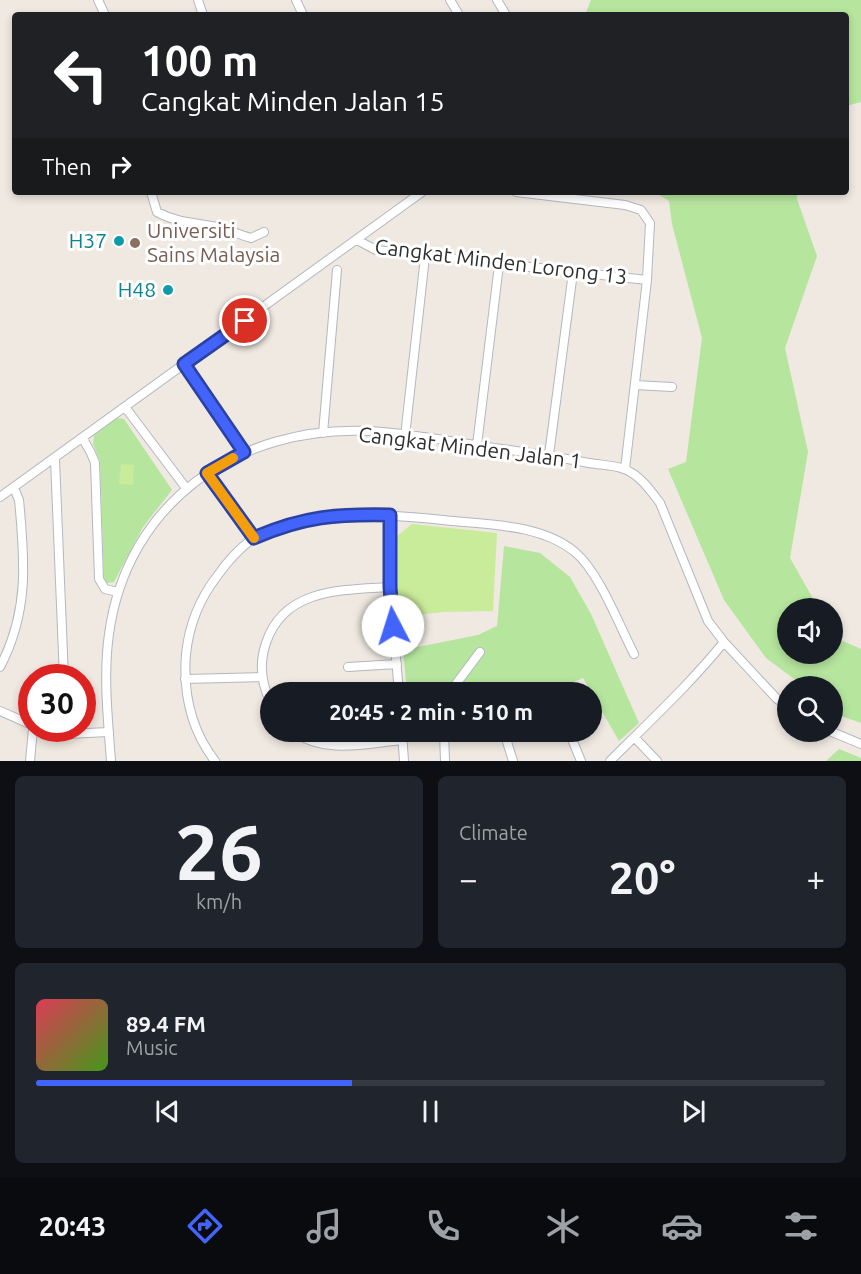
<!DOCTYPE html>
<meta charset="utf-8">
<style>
:root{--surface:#171b24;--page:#20242c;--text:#f1f3f6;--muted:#9ea1a6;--line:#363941;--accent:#4264fb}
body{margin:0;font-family:Ubuntu,sans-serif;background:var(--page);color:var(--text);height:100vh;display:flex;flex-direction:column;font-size:22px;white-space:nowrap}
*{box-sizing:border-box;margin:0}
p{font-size:20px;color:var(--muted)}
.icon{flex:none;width:33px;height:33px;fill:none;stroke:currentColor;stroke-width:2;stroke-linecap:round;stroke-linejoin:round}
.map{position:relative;height:761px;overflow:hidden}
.side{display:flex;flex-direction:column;gap:15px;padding:15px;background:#0d0f14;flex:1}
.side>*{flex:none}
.hud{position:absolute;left:12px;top:12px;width:837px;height:183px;border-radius:6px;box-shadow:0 3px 9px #0003;background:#202124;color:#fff;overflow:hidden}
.tools{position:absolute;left:777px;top:598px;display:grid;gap:12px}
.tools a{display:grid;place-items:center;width:66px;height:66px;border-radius:50%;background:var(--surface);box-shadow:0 3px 9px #0003;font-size:30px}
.speed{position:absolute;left:18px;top:664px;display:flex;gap:12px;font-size:30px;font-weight:700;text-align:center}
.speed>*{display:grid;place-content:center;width:78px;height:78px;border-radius:50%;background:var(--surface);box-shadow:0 3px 9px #0003;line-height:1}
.speed .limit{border:9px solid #d22;background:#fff;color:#111}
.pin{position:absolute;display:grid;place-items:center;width:51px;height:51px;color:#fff;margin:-26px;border:3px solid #fff;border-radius:50%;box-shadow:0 2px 6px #0007}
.me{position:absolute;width:66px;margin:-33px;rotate:355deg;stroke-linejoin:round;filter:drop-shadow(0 0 4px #0008)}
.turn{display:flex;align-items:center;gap:21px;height:126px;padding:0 30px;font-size:27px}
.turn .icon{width:78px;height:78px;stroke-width:2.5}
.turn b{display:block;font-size:42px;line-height:51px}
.then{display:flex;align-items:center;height:57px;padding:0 30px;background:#0003;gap:12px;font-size:22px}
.big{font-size:45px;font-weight:600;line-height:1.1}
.side .tile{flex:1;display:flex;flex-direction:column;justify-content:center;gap:9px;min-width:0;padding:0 21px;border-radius:9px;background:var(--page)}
.side .dial{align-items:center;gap:0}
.dial b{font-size:78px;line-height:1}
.song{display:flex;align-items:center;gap:18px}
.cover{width:72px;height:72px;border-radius:9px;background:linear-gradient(135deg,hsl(350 70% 55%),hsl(100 70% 35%))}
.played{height:6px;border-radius:3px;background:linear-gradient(90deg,var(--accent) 40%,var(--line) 40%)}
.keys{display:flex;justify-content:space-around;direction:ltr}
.heat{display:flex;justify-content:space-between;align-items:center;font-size:33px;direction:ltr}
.side .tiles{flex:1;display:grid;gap:15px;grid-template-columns:1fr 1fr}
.tile:last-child{grid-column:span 2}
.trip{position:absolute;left:260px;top:682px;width:342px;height:60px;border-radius:30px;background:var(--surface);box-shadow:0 3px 9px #0003;font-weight:600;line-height:60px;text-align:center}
.tab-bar{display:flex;height:96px;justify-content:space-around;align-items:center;background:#090b0e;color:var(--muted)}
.tab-bar .icon{width:42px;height:42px}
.tab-bar .on{color:var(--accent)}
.tab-bar b{font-size:27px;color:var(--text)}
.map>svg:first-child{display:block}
.green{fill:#b6e59e}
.pitch{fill:#c9ec9a}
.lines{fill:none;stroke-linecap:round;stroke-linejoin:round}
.minor-casing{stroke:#b4b7c1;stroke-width:10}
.minor{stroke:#fff;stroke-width:8}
.route-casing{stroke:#2b41a3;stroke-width:15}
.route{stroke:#4264fb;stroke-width:10}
.slow{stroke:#f59e0b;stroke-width:10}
.culture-dot{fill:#0f9aa8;stroke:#fff;stroke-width:2}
.education-dot{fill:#8d6e63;stroke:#fff;stroke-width:2}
.labels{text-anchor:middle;stroke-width:6;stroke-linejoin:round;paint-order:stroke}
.education-label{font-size:21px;fill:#785e54;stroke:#fff;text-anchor:start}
.culture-label{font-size:21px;fill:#0d838f;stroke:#fff;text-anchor:end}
.street-label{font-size:21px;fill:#2e2e2e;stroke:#fff}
</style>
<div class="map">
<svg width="861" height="761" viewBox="0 0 861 761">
<rect width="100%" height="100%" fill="#efe9e1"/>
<path class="green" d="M591,0H861V102L846,106V15H585Z
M641,192H797V199L817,256L785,348L808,452L790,558L819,609H788V654H832L833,633L836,638L861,649V723L841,716L833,709L832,687H805L766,658L724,600L668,469L686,462L702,338L672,224L669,201L658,194Z
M117,418L124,419L172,490L143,527L114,582L107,583L104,578L100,461L93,444L94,435Z
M504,546L540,553L570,577L591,614L639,723L619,741L583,678L547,693H407L403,650L478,635L497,626Z
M839,749L861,758V761H826Z"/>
<path class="pitch" d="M121,464L134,465L133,485L119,484Z
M412,524L497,533L493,611L443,612L398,617L397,536Z"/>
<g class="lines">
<defs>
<path id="minor" d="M98,0L105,15
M198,0L203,15
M296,0L303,15
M450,0L459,15
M497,0L506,15
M151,192L157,212C177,223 197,223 218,227C230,230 240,235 251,238L264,232
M516,192L625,205L641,210L650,223L647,280L625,469
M357,240L376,250L647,280
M184,364L244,452
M635,385L672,387
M125,407L186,488
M323,433L337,270
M405,436L425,257
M83,439L91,453L95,463L99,579L105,589L118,592
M477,445L499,265
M549,455L573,272
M55,460L64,678
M206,473L254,538
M0,497L422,192
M390,515V587L399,693
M0,667C29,612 25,561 19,500L14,488
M348,667L397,664
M185,679L261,677
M453,693L456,684L480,652
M270,701C261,682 259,663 266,643C284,588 342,590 390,587
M0,711L32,725
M43,729L66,734L109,732
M294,732C326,755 367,743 403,740
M402,732L404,761
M444,732L445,761
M504,732L513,761
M569,732L581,761
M832,732L861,744
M635,738L657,761
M30,761L33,729
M111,761C108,719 103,676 109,634C127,502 239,425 368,431C410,433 453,442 494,448C526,452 557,457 589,463C600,465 614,465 624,469C639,474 651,491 660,503L708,621L724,642L777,699L788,706
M215,761C191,730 183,692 186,654C189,625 200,598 218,575C227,562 239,549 252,539C260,533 272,530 282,527C338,509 395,515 453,521C493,525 542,525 575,552C599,572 619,625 634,654
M610,761C649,722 689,685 724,642"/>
</defs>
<use href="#minor" class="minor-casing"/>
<use href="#minor" class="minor"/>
</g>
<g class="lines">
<defs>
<path id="route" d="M245,321L184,364L244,452L207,473L254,538C304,516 337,514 390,515V587L393,626"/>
</defs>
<use href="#route" class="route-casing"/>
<use href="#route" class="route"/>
<path class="slow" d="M233,458L207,473L254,538"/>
</g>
<g class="culture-dot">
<circle cx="119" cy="241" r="6"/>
<circle cx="168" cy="290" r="6"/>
</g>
<circle class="education-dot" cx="135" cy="243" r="6"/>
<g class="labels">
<g class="education-label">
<text x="147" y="238">Universiti<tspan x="147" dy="24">Sains Malaysia</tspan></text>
</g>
<g class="culture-label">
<text x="107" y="248">H37</text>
<text x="156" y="297">H48</text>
</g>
<g class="street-label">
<text transform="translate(501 262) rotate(7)" y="7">Cangkat Minden Lorong 13</text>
<text transform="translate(470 448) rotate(7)" y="7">Cangkat Minden Jalan 1</text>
</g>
</g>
</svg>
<div class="tools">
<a><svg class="icon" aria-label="sound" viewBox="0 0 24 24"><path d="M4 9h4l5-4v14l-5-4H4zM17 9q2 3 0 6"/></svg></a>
<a><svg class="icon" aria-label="search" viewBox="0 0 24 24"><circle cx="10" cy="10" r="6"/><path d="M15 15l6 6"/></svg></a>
</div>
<div class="speed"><div class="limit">30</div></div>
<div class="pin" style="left:245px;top:321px;background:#d93025"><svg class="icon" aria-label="arrive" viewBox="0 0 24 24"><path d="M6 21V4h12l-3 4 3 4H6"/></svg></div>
<svg class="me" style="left:393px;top:626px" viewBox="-20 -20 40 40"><circle r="19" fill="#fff"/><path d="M0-13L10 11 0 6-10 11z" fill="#4264fb"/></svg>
<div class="trip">20:45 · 2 min · 510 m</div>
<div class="hud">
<div class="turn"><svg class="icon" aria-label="left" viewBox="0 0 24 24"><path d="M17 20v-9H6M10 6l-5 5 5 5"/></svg><div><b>100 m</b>Cangkat Minden Jalan 15</div></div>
<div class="then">Then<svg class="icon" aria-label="right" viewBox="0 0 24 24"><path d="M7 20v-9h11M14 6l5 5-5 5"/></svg></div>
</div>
</div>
<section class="side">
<div class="tiles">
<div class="tile dial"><b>26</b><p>km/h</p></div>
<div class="tile"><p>Climate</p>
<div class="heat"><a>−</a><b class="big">20°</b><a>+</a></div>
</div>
<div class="tile">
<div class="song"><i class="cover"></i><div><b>89.4 FM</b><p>Music</p></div></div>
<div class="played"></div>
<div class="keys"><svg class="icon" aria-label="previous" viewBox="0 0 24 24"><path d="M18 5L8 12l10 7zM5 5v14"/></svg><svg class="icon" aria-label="pause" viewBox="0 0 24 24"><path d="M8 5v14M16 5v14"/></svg><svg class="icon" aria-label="next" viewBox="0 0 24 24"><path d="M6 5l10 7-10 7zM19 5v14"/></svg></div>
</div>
</div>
</section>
<nav class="tab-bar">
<b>20:43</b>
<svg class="icon on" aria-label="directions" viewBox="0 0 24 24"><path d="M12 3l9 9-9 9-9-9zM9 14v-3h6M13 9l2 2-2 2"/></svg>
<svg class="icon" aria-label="music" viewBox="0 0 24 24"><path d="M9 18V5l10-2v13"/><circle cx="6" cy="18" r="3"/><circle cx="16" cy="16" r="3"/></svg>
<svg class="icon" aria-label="phone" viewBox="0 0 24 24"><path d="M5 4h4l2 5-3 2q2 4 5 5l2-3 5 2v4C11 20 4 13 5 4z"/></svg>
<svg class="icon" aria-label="climate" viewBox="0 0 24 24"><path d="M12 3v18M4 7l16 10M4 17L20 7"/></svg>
<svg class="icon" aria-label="car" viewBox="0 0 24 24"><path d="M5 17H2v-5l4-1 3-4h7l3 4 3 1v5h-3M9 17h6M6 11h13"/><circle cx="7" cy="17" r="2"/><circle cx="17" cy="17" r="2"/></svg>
<svg class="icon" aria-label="filters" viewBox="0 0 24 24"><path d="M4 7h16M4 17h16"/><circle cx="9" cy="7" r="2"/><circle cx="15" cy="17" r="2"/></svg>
</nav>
